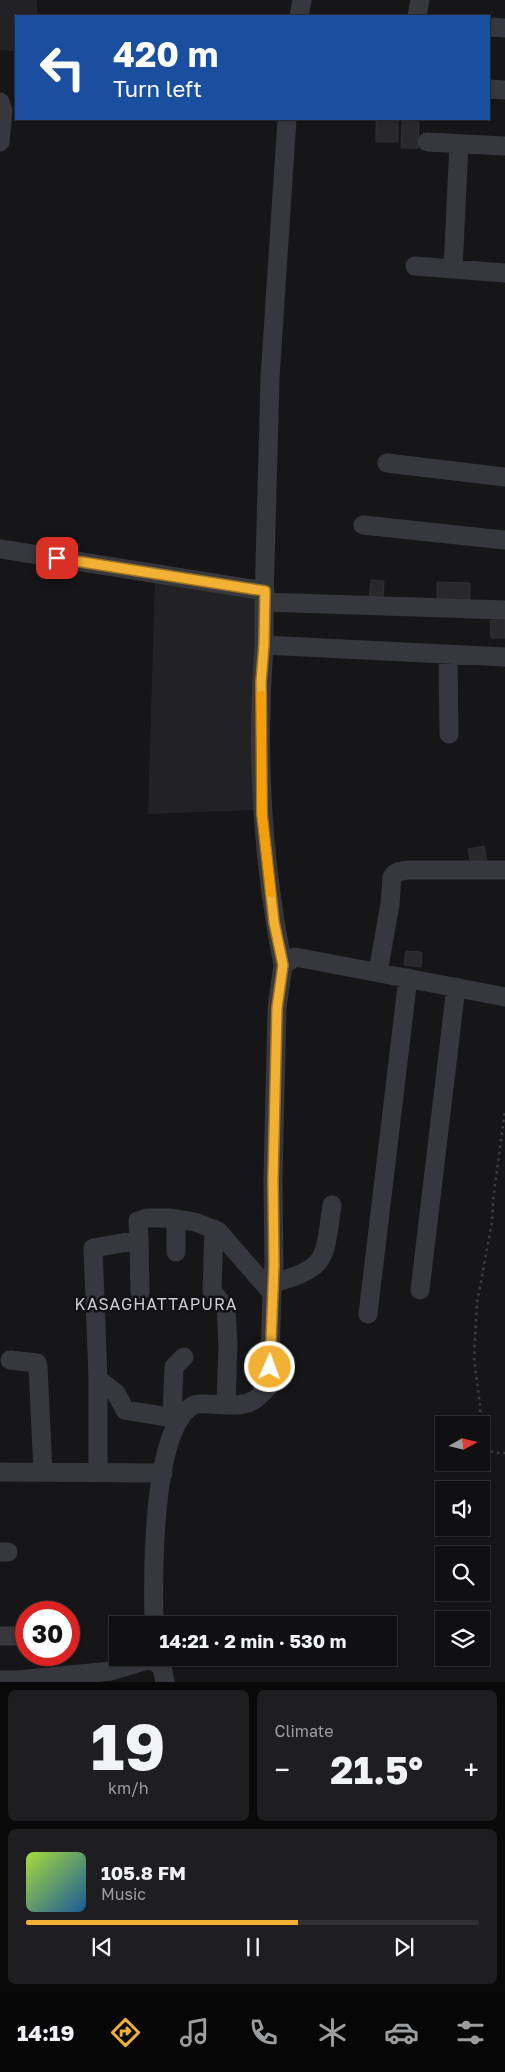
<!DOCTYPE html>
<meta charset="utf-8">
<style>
:root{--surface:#101012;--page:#1e1e20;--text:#f1f3f6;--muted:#9c9d9f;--line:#303032;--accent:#f2b134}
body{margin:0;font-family:"Golos Text",sans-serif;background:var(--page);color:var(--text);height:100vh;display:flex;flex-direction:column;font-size:19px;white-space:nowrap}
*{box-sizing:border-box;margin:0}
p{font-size:16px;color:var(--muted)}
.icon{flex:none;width:28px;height:28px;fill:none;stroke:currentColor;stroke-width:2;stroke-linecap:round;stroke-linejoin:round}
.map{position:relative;height:1682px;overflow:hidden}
.side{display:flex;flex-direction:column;gap:8px;padding:8px;background:#09090a;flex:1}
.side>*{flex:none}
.top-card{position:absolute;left:15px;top:15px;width:475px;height:105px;border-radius:0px;box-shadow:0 1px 4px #0004,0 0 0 1px var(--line);background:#1a4fa0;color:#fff;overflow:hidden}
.needle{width:32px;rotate:82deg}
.fabs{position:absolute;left:435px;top:1416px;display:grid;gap:10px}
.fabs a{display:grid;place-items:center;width:55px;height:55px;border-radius:0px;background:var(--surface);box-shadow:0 1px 4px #0004,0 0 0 1px var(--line);font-size:25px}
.speed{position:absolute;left:15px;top:1601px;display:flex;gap:10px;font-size:25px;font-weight:700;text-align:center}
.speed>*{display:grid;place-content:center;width:65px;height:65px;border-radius:50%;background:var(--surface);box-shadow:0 1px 4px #0004,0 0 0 1px var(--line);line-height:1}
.speed .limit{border:8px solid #d22;background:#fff;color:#111}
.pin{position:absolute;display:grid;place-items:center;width:42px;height:42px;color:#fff;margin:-21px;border-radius:10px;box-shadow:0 2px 8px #0006}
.me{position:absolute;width:55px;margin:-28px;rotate:2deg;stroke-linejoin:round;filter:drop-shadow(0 0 4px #0008)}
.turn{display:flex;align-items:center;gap:18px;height:105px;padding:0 15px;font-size:22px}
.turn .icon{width:65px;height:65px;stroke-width:2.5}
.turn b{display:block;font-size:35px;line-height:42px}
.big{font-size:38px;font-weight:700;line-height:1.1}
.side .tile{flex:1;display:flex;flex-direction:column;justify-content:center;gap:8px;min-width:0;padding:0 18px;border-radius:8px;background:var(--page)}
.side .dial{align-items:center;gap:0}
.dial b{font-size:65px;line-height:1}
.song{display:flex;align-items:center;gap:15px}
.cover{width:60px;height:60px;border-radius:8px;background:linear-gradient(135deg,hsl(80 70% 55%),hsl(210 70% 35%))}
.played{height:5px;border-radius:2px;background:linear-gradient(90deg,var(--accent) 60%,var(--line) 60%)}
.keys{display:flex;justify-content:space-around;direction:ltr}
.heat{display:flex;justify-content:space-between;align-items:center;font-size:28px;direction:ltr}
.side .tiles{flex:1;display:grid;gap:8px;grid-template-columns:1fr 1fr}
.tile:last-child{grid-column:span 2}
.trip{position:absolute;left:109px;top:1616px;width:288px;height:50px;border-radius:0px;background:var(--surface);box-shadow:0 1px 4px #0004,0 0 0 1px var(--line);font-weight:700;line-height:50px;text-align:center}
.tabs{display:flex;height:80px;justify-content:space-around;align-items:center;background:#060607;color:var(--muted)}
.tabs .icon{width:35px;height:35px}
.tabs .current{color:var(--accent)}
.tabs b{font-size:22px;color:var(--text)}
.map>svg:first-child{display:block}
.built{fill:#222225}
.building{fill:#29292c;stroke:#303034}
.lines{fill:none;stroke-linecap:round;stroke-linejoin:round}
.path{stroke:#3d3f44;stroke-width:2.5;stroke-dasharray:2.5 4;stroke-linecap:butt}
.minor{stroke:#37383d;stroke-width:19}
.route-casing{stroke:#9d7322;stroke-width:12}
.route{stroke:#f2b134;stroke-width:9}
.slow{stroke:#f59e0b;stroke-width:9}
.labels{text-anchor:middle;stroke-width:5;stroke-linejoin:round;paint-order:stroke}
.quarter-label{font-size:16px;letter-spacing:1px;fill:#c9ccd4;stroke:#111113}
</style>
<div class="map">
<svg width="505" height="1682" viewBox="0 0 505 1682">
<rect width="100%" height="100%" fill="#161618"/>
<path class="built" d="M0,0H37V16H16V51L0,50Z
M155,578L256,596L255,810L148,814Z"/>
<path class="building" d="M376,119H398V142H376Z
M402,121L419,122L418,148H401Z
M371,580L384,581L383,601L369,599Z
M437,582L470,583V605H437Z
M490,620H505V638H491Z
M484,846L487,861L471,864L468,849Z
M406,951L422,952L421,967L404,965Z"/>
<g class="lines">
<path class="path" d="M481,1425L480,1405L474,1358L477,1303L492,1222L493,1200L505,1110
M481,1429L483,1442L486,1449L495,1453H505"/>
<path class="minor" d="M299,16L302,0
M417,16L420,0
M489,27L505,28
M489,89L505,90
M0,102L3,111L0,142
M427,142L505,146
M415,266L505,273
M453,269L459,144
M387,463L505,477
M363,525L505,540
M0,549L265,591
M264,602L270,378L287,119
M264,645V602L505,610
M448,654L449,734
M283,965C262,860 256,752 264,645L505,657
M378,972L390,904L392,877L397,872L408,870H505
M176,1219V1252
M214,1229L212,1291L226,1308L228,1345L226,1404
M139,1240L140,1292
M273,1283C330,1268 324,1257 332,1205
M420,1290L456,987
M368,1314L408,978
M10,1360L37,1363L38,1367L43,1472
M98,1379L116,1393L125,1410L180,1419
M172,1417L174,1367L184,1357
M0,1472L163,1473
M98,1473V1379L93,1248L139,1240L138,1221L147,1218H171L195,1222L218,1231L272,1293
M0,1552H8
M154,1625C153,1579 151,1431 192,1406C196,1403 202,1404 207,1404C220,1404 240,1408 252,1401C258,1398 264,1391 269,1386L272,1293L274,1265L273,1180L277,1008L283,965L295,957L306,959L505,997
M0,1636H22
M151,1659L162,1667L165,1682
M0,1680H18L111,1671L151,1659"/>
</g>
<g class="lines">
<defs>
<path id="route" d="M57,558L265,591L264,645L261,682L262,814L274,922L283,965L277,1008L273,1180L274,1265L270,1367"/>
</defs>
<use href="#route" class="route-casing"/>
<use href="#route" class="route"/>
<path class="slow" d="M261,695L262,814L271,893"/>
</g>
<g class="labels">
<g class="quarter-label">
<text x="156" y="1310">KASAGHATTAPURA</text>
</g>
</g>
</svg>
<div class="fabs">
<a><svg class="needle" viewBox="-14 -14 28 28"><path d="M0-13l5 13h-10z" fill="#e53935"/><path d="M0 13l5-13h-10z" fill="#9c9d9f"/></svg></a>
<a><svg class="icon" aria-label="sound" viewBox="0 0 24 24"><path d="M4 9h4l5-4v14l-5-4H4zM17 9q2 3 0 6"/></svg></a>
<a><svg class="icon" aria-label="search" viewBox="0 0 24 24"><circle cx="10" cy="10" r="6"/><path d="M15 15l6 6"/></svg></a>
<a><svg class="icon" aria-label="layers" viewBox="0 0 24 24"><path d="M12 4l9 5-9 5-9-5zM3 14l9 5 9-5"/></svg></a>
</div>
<div class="speed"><div class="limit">30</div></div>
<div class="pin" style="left:57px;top:558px;background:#d93025"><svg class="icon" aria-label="arrive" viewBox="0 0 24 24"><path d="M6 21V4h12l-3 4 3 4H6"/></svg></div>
<svg class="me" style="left:270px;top:1367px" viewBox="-20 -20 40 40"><circle r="17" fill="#f2b134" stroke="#fff" stroke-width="3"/><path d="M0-11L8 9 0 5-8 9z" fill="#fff"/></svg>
<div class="trip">14:21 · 2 min · 530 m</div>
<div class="top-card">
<div class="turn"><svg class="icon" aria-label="left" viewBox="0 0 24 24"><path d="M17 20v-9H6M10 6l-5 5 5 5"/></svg><div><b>420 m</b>Turn left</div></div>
</div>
</div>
<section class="side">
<div class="tiles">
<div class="tile dial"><b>19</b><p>km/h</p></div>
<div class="tile"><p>Climate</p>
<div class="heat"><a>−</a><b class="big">21.5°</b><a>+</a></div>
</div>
<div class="tile">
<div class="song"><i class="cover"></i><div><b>105.8 FM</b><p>Music</p></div></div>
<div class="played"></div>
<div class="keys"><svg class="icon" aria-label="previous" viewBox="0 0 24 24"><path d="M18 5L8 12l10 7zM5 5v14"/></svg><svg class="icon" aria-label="pause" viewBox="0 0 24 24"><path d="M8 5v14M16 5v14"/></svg><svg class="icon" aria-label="next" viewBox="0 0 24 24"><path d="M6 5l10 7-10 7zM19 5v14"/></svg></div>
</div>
</div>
</section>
<nav class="tabs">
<b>14:19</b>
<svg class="icon current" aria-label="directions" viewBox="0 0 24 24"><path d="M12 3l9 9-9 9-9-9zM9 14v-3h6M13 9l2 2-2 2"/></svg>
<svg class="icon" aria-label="music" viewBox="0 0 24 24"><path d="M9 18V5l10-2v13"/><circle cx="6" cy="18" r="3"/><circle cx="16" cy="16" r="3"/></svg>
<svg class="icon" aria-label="phone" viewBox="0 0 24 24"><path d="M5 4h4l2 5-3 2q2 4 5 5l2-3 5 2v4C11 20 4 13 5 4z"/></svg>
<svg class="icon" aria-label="climate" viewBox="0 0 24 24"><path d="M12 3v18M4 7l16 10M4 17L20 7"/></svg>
<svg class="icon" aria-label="car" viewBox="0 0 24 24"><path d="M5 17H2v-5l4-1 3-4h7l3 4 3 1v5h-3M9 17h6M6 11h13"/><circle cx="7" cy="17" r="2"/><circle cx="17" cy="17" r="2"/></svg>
<svg class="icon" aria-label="filters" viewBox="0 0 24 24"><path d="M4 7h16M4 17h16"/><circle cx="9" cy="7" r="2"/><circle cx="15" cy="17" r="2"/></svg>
</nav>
